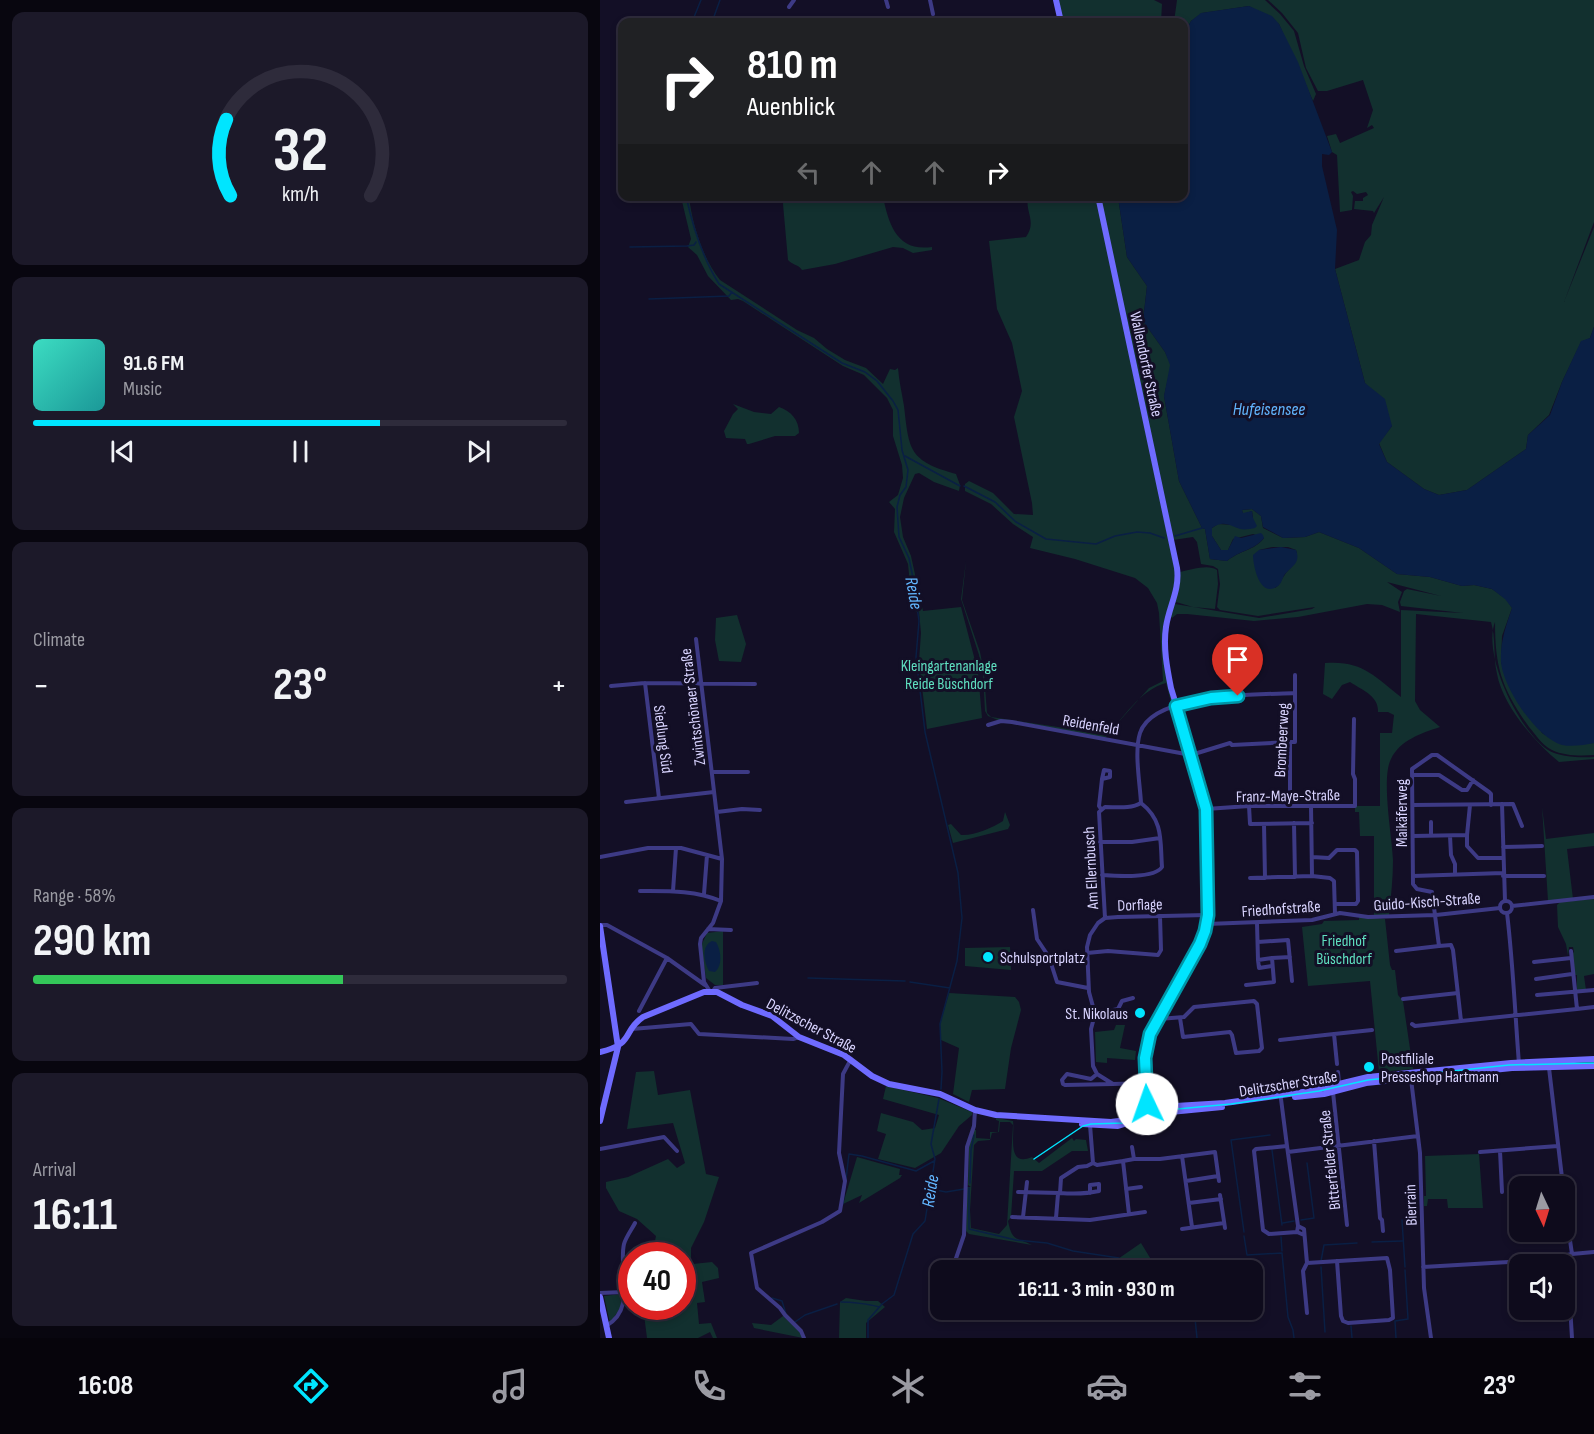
<!DOCTYPE html>
<meta charset="utf-8">
<style>
:root{--surface:#0e0b1c;--page:#1c1929;--text:#f1f3f6;--muted:#9b9ba3;--line:#2e2b3b;--accent:#00e5ff}
body{margin:0;font-family:"Sofia Sans Condensed",sans-serif;background:var(--page);color:var(--text);height:100vh;display:flex;flex-direction:column;font-size:22px;white-space:nowrap}
*{box-sizing:border-box;margin:0}
p{font-size:20px;color:var(--muted)}
.icon{flex:none;width:33px;height:33px;fill:none;stroke:currentColor;stroke-width:2;stroke-linecap:round;stroke-linejoin:round}
.map{position:relative;flex:1;overflow:hidden}
.panel{display:flex;flex-direction:column;gap:12px;padding:12px;background:#08060f;width:600px}
.panel>*{flex:none}
.hud{position:absolute;left:18px;top:18px;width:570px;height:183px;border-radius:12px;box-shadow:0 3px 9px #0003,0 0 0 2px var(--line);background:#202124;color:#fff;overflow:hidden}
.needle{width:39px;rotate:176deg}
.fabs{position:absolute;left:909px;top:1176px;display:grid;gap:12px}
.fabs a{display:grid;place-items:center;width:66px;height:66px;border-radius:12px;background:var(--surface);box-shadow:0 3px 9px #0003,0 0 0 2px var(--line);font-size:30px}
.speed{position:absolute;left:18px;top:1242px;display:flex;gap:12px;font-size:30px;font-weight:700;text-align:center}
.speed>*{display:grid;place-content:center;width:78px;height:78px;border-radius:50%;background:var(--surface);box-shadow:0 3px 9px #0003,0 0 0 2px var(--line);line-height:1}
.speed .limit{border:9px solid #d22;background:#fff;color:#111}
.pin{position:absolute;display:grid;place-items:center;width:51px;height:51px;color:#fff;margin:-62px -26px;border-radius:50% 50% 50% 0;rotate:-45deg;box-shadow:0 0 6px #0007}
.pin .icon{rotate:45deg}
.me{position:absolute;width:66px;margin:-33px;rotate:357deg;stroke-linejoin:round;filter:drop-shadow(0 0 4px #0008)}
.turn{display:flex;align-items:center;gap:21px;height:126px;padding:0 30px;font-size:27px}
.turn .icon{width:78px;height:78px;stroke-width:2.5}
.turn b{display:block;font-size:42px;line-height:51px}
.lanes{display:flex;align-items:center;height:57px;padding:0 30px;background:#0003;justify-content:center;gap:30px;direction:ltr}
.lanes .off{opacity:.35}
.big{font-size:45px;font-weight:700;line-height:1.1}
.panel .tile{flex:1;display:flex;flex-direction:column;justify-content:center;gap:9px;min-width:0;padding:0 21px;border-radius:12px;background:var(--page)}
.panel .dial{align-items:center;gap:0}
.dial svg{height:156px;overflow:visible;fill:none;stroke:var(--line);stroke-width:7;stroke-linecap:round;text-anchor:middle}
.dial text{fill:var(--text);stroke:none}
.song{display:flex;align-items:center;gap:18px}
.cover{width:72px;height:72px;border-radius:9px;background:linear-gradient(135deg,hsl(170 70% 55%),hsl(180 70% 35%))}
.played{height:6px;border-radius:3px;background:linear-gradient(90deg,var(--accent) 65%,var(--line) 65%)}
.keys{display:flex;justify-content:space-around;direction:ltr}
.heat{display:flex;justify-content:space-between;align-items:center;font-size:33px;direction:ltr}
.charge{height:9px;border-radius:4px;background:linear-gradient(90deg,#34c759 58%,var(--line) 0)}
.trip{position:absolute;left:330px;top:1260px;width:333px;height:60px;border-radius:12px;background:var(--surface);box-shadow:0 3px 9px #0003,0 0 0 2px var(--line);font-weight:700;line-height:60px;text-align:center}
.tabs{display:flex;height:96px;justify-content:space-around;align-items:center;background:#06040b;color:var(--muted)}
.tabs .icon{width:42px;height:42px}
.tabs .active{color:var(--accent)}
.tabs b{font-size:27px;color:var(--text)}
main{display:flex;flex:1;min-height:0}
.map>svg:first-child{display:block}
.green{fill:#12302f;fill-rule:evenodd}
.water{fill:#0a1f44}
.lines{fill:none;stroke-linecap:round;stroke-linejoin:round}
.stream{stroke:#0a1f44;stroke-width:1.5}
.street{stroke:#3d3a85;stroke-width:4}
.secondary{stroke:#6f6bff;stroke-width:6}
.tram{stroke:#00e5ff;stroke-width:1.5}
.route-casing{stroke:#0095a6;stroke-width:15}
.route{stroke:#00e5ff;stroke-width:10}
.poi-dot{fill:#00e5ff;stroke:#130f26;stroke-width:2}
.labels{text-anchor:middle;stroke-width:6;stroke-linejoin:round;paint-order:stroke}
.street-label{font-size:16px;fill:#d9d4ff;stroke:#130f26}
.park-label{font-size:16px;fill:#5fe0c0;stroke:#130f26}
.poi-label{font-size:16px;fill:#d9d4ff;stroke:#130f26;text-anchor:start}
.water-label{font-size:18px;font-style:italic;fill:#62b6ff;stroke:#130f26}
</style>
<main>
<section class="panel">
<div class="tile dial"><svg viewBox="0 0 100 80">
<path d="M14 69A42 42 0 1 1 86 69"/>
<path d="M14 69A42 42 0 0 1 12 30" stroke="#00e5ff"/>
<text x="50" y="56" font-size="32" font-weight="700">32</text>
<text x="50" y="72" font-size="11">km/h</text>
</svg></div>
<div class="tile">
<div class="song"><i class="cover"></i><div><b>91.6 FM</b><p>Music</p></div></div>
<div class="played"></div>
<div class="keys"><svg class="icon" aria-label="previous" viewBox="0 0 24 24"><path d="M18 5L8 12l10 7zM5 5v14"/></svg><svg class="icon" aria-label="pause" viewBox="0 0 24 24"><path d="M8 5v14M16 5v14"/></svg><svg class="icon" aria-label="next" viewBox="0 0 24 24"><path d="M6 5l10 7-10 7zM19 5v14"/></svg></div>
</div>
<div class="tile"><p>Climate</p>
<div class="heat"><a>−</a><b class="big">23°</b><a>+</a></div>
</div>
<div class="tile"><p>Range · 58%</p><b class="big">290 km</b><div class="charge"></div></div>
<div class="tile"><p>Arrival</p><b class="big">16:11</b></div>
</section>
<div class="map">
<svg width="994" height="1338" viewBox="0 0 994 1338">
<rect width="100%" height="100%" fill="#130f26"/>
<path class="green" d="M458,0H554L562,4L561,22H463Z
M577,0H665L680,14L694,31L704,66L716,94L713,101L679,24L649,6L602,13L591,21L584,34V22H574Z
M668,0H994V222L964,302L994,227V327L990,338L981,342L962,382L949,415L928,435L926,449L867,490L839,495L824,489L787,462L779,443L792,426L765,383L735,269L759,260L765,242L771,235L772,225L784,197L774,213L773,211L754,209L755,201H763V198L768,195L766,192L757,194L753,191L751,192L753,196L752,210L740,212L737,155L732,152L727,136L736,134L740,143L774,128L772,125L767,128L773,110L763,80L727,91H718L706,68L698,33L682,13Z
M184,196L283,197C289,225 297,252 332,247V250L313,253L303,248L293,247L235,264L202,270C198,264 192,265 188,260L183,204Z
M81,197H89C92,223 103,259 120,280L197,330L214,338L227,349L245,360L266,368L283,384L290,369L295,370L298,368C299,381 302,394 304,406C309,450 309,461 356,474L360,485L359,491L334,482L319,473L315,474L304,498L300,517L303,537L311,556L323,611L361,607L378,672L382,718L327,729L319,661L321,633L319,612H316L310,602L307,585L309,574L308,564L294,532L295,509L289,502L298,495L303,478L302,465L293,436V410L287,398L264,375L243,366L143,301L138,299L131,300L108,276L97,255L88,247L91,239Z
M428,197H496L575,571L576,584L564,628L572,706L566,683C540,690 523,718 505,738L411,720H398L388,716L385,711L383,674L379,655L361,599L366,561L362,600L380,652L384,673L387,713L391,717L458,727L506,736L549,688L563,681L559,613L557,603L548,588L535,578L475,559L430,548L433,537L413,524L391,504L365,491V484L369,481L393,493L414,514L433,515L432,503L414,417L422,391L412,343L397,309L389,241L426,237C437,221 425,213 428,197Z
M500,197H518L527,257L547,286L543,321L565,352L571,365L564,396L579,481L602,528L605,529L610,559L627,561C640,550 654,551 664,538L653,534L633,539L628,550H621L612,536V528L618,524L634,525L653,518L652,511L643,514L642,510L652,509L661,516L663,528L683,538L705,537L719,532L759,548L797,574L830,577L862,586L874,585L892,589L906,599L912,608L902,636L901,663L942,733L963,745L994,743V755C981,756 964,756 952,750C942,745 936,735 929,727C902,689 895,668 895,622C882,655 919,731 948,750C959,757 981,758 994,757V759L959,762C934,741 903,706 897,674C893,657 896,638 891,622L816,614L815,701L820,710L840,727C822,733 800,740 791,759C781,778 792,836 793,860C793,878 791,896 789,915L774,917V836H760L759,812H755V806H780V733H792L794,715L788,712H778C779,696 762,690 750,682L742,685L732,699L723,694L725,663C762,660 774,676 801,697V610L863,613L801,606L800,602L804,591L807,589L841,596L787,582L802,592L798,602L800,612L782,605L767,604L698,617L654,621L587,614H577L572,618L570,616L580,572C592,569 609,564 617,570L618,584L615,609L593,607L576,602L575,604L659,618L712,609L715,607L658,616L620,610L617,607L620,584L618,569L613,566L601,564L597,542L593,537L573,540ZM672,547H688L696,550C700,564 690,566 684,576C680,581 681,584 675,588L659,550Z
M133,404L154,412L171,414L179,407C191,411 199,420 199,433L195,436H175L149,444H147L145,439L126,438L124,431L133,414L138,409Z
M137,615L146,644L141,662L119,661L115,640L116,618Z
M942,807L946,839L994,833V846L967,849L973,899L948,901Z
M405,812L410,825L408,829L353,843L348,825L351,824L361,835C374,836 392,828 403,821Z
M994,899V974L984,976L986,990L977,991V975H974L971,955L974,952L973,947H969L968,956L966,944L958,927L957,905L960,902Z
M759,917L785,919L790,965L792,970H795L798,995L803,1001L813,1069L779,1072L770,981L708,986L702,927L722,924L724,921L759,920Z
M123,931V985H115L106,978L101,946L107,933Z
M410,947L411,970L365,966V948Z
M349,993L415,997L419,1002L421,1010L411,1048L405,1089L372,1090L369,1102L353,1094L359,1048L341,1040L340,1024Z
M516,1025H525L520,1048L536,1051L535,1060L507,1058V1063L496,1062L495,1032L514,1030Z
M54,1071L58,1095L90,1090L106,1174L119,1177L104,1222L91,1248V1261L93,1264L112,1262L118,1268L119,1278L102,1282L105,1302L97,1303L99,1324L111,1323L117,1338H113L110,1332L98,1338H47L43,1307L82,1306V1256L52,1255L56,1236L37,1219L19,1211L6,1188V1182L28,1177L68,1159L77,1168L85,1163L73,1123L27,1129L36,1072Z
M286,1086L338,1098L372,1112V1115L359,1126L341,1153L315,1168L278,1159L286,1134L277,1131L281,1113L313,1122L322,1130L335,1128L339,1115L283,1099Z
M396,1118L413,1121C415,1135 406,1168 432,1157L439,1163L472,1138L474,1141L476,1139L486,1140L488,1151H472L442,1171H414L411,1217L408,1221C412,1241 415,1237 432,1245L369,1234L366,1231L367,1187H371L368,1185L369,1147L374,1130H376V1138L390,1139V1132H398L399,1121L396,1120ZM400,1122H410L413,1125L407,1225L399,1234L371,1228L370,1210L374,1145L378,1141L390,1140L392,1133L399,1132Z
M879,1154L883,1208H848L847,1199H828L827,1206H824V1196H826L825,1156Z
M257,1157L300,1169L299,1175H302L300,1178L259,1203L262,1195L243,1204Z
M541,1243L552,1261L566,1265L567,1270H517L515,1261Z
M21,1294V1307L10,1323L4,1296Z
M246,1298L266,1301H278L285,1307L266,1323V1338H239L240,1302Z
M183,1316L200,1332L203,1338L154,1328L152,1323L171,1325Z"/>
<path class="water" d="M649,6L672,16L679,24L698,62L732,152L729,155L722,154V166L737,230L735,269L765,383L785,399L792,426L779,444L787,462L824,489L839,495L867,490L926,449L928,435L950,415L962,382L981,341L990,338L994,327V743C985,745 971,747 962,745C936,738 903,687 901,662C900,642 906,626 912,608L905,599L892,589L874,585L862,586L830,577L797,574L759,548L719,532L705,537L683,538L663,527L661,516L652,509L642,510L643,513L652,511L653,518L657,526L655,528C651,529 644,530 640,529C629,525 623,520 612,528V536L621,550H628L635,536L641,538L661,533L663,535L664,538C653,551 640,550 627,561L610,559L605,529L602,528L579,481L564,396L570,365L565,352L543,321L547,286L527,257L518,197L584,196V34L591,21L601,13Z
M681,547L696,550C701,563 692,566 685,574C682,578 682,583 678,586C660,599 653,566 653,555L659,550Z
M112,941L116,942C121,950 123,965 115,972L109,971C104,962 101,946 112,941Z"/>
<g class="lines">
<path class="stream" d="M92,22L101,0
M112,22L120,0
M86,196C93,228 102,257 119,284L242,363L265,372L277,381L293,401L298,410L302,450L308,470L306,487L300,495L297,507L299,537L309,558L313,578L319,621L316,657L325,732L358,873L362,918L357,961L340,1024L342,1072L341,1089
M30,247L87,246L94,245L96,242
M49,299L129,296L132,292
M305,456L360,486
M364,486L395,502L416,522L446,539L496,544L515,536L537,532L550,533L564,538
M575,536L602,528
M208,978L305,981
M310,982L350,988
M672,1150L682,1225
M370,1183L371,1150L374,1135
M369,1188V1229L416,1240L447,1243L473,1251L519,1258
M331,1189L346,1192L364,1189
M243,1204L249,1154L262,1156L316,1171L334,1161
M701,1220L714,1218L707,1163
M802,1220L805,1267
M683,1223L694,1221
M644,1232L631,1140L670,1135
M644,1236L647,1255L682,1253L688,1317L693,1330L694,1338
M681,1237L682,1251
M772,1242L802,1241
M721,1261L724,1245L757,1243
M721,1267L725,1332
M82,1293L92,1290L93,1295
M172,1298L182,1301L186,1314
M241,1302C250,1302 270,1304 279,1307
M595,1318L597,1338
M195,1322L205,1315L237,1304
M751,1326L752,1338
M268,1338V1320L282,1304L294,1295L313,1234L325,1221L335,1159L331,1144L339,1099
M796,1338L795,1321L808,1319L805,1270"/>
<path class="street" d="M286,0L288,7
M330,0L333,14
M189,7L194,0
M96,639L122,859L121,901L113,923L101,938L100,944L104,982L109,990
M45,683L59,798
M11,686L45,683L155,684
M388,725L401,721L412,722L591,755L630,743L632,745L690,742
M112,772H148
M812,775H839L862,790H867L873,780
M26,802L114,792
M902,804L905,901
M813,805L913,804L922,826
M649,806L650,824L712,823
M690,806V742H695V675
M711,806L712,876L730,878L734,881L735,914
M501,809L499,806L502,779L510,777V771L504,770L502,779
M606,809L649,806H755V779L753,774L754,719
M117,812L142,809L160,810
M831,822V836
M694,823L695,877
M664,824L665,878
M867,835L870,805
M813,836L867,835V846L878,858H903
M850,836L851,855L855,864V875
M500,842H532L560,838
M903,847L942,846
M0,857L48,848H81L122,859
M712,857L729,858L737,850H755L757,852L758,901L756,904H735
M502,875C516,876 554,879 562,867C560,841 564,821 541,803
M813,876L903,873
M903,876H944
M650,878L712,876
M40,891C67,891 95,890 121,901
M73,891L76,848
M104,894L107,855
M900 907a6 6 0 1 1 12 0a6 6 0 1 1-12 0Z
M912,906L994,897
M433,910L437,939L449,957L457,982L488,988
M907,913C913,963 915,1013 919,1064
M505,918L499,812L505,807C517,807 531,809 541,803C540,783 534,752 540,733C553,692 659,695 695,693
M607,924L712,920L740,913L768,917L836,915L900,908
M0,925H7L67,958L105,985
M108,929L131,930
M658,942L688,940L692,981
M839,946L851,945L853,950L861,1021L977,1009L971,951
M796,951L839,946L832,892L817,889L813,884L812,769L832,755H837L889,792L891,794V805
M487,953L508,951L558,955L561,950L560,916
M672,958L690,957
M658,960L659,968L672,966
M934,962L971,958
M936,979L972,974
M646,985L674,982L672,958L658,960L657,923
M113,991L115,988L157,983
M937,995L994,990
M803,999L858,993
M977,1009L994,1007
M39,1011L67,958
M495,1014L518,1009L522,1001L533,998
M559,1019L584,1017L594,1007L654,1001L657,1004L662,1048L659,1051L636,1053L632,1035L630,1032L583,1037L580,1018
M812,1024L815,1026L861,1021
M32,1029L91,1024L99,1034L193,1039L199,1037
M680,1040L734,1034
M737,1064L734,1034L772,1030
M949,1068L963,1186
M738,1072L739,1083
M497,1074L493,1066L491,1029L495,1014L489,992L487,947L490,935L498,923L505,918L518,917L607,915
M811,1079L820,1153L824,1288L831,1338
M513,1084L465,1085L463,1084L462,1080L467,1074L491,1079L497,1074L513,1084L546,1083
M733,1092L747,1225
M681,1099L687,1146L656,1149L654,1151L663,1230L669,1234L697,1232
M490,1125L493,1163L497,1165L523,1161L529,1214
M774,1141L780,1218L782,1220L783,1231
M687,1146L698,1226
M0,1149L64,1137L77,1151
M900,1151L902,1192
M688,1152L818,1136
M880,1152L958,1146
M582,1156L592,1227
M534,1159H560L615,1152L619,1181
M523,1161L534,1159L532,1147
M586,1181L618,1176
M526,1189L541,1187
M418,1192L460,1193L461,1178L478,1167L487,1166L493,1163
M460,1193C474,1194 486,1194 499,1191V1184L490,1185V1193
M620,1195L625,1228
M964,1199L972,1254L967,1255L972,1338
M589,1203L621,1199
M412,1217L490,1220L545,1212
M423,1217L427,1182
M456,1218L458,1194
M582,1229L624,1223
M704,1235L697,1232L698,1226L704,1229L707,1263L703,1271L707,1313
M972,1254L994,1252
M707,1263L787,1258L790,1270L793,1318L789,1320L748,1323L743,1321L741,1316L737,1261
M823,1267L926,1261L967,1255
M352,1270L364,1235L367,1147L374,1126L375,1110
M0,1293L24,1292
M6,1326C37,1309 18,1270 24,1244C26,1237 32,1229 35,1223
M204,1338L201,1331L185,1315L180,1308L157,1288L151,1253L222,1222L240,1211L245,1181L239,1153L243,1074L251,1059"/>
<path class="secondary" d="M456,0L461,22
M498,196L577,568C580,590 569,606 566,627C563,647 567,668 571,688L605,800L608,915L605,931L600,944L548,1040L545,1058L548,1116
M0,926L18,1047L0,1121
M0,1052C35,1044 22,1031 43,1017L104,992H117L142,1005L172,1016L199,1037L244,1055L272,1076L289,1084L340,1094L375,1110L396,1115L511,1122L526,1120L559,1107L625,1103L710,1091L768,1077L911,1063L994,1059
M695,1097L724,1094L766,1083L805,1079L912,1068L994,1066
M482,1124L518,1126L560,1113L622,1107
M0,1297L9,1338"/>
<path class="tram" d="M434,1159L483,1126L491,1124L523,1123L556,1111L631,1104L719,1091L768,1080L909,1065L994,1063"/>
</g>
<g class="lines">
<defs>
<path id="route" d="M547,1104L545,1058L550,1034L600,944L605,931L608,915L606,809L576,706L611,698L638,696"/>
</defs>
<use href="#route" class="route-casing"/>
<use href="#route" class="route"/>
</g>
<g class="poi-dot">
<circle cx="388" cy="957" r="6"/>
<circle cx="540" cy="1013" r="6"/>
<circle cx="769" cy="1067" r="6"/>
</g>
<g class="labels">
<g class="street-label">
<text transform="translate(547 364) rotate(78)" y="6">Wallendorfer Straße</text>
<text transform="translate(92 707) rotate(-97)" y="6">Zwintschönaer Straße</text>
<text transform="translate(491 724) rotate(10)" y="6">Reidenfeld</text>
<text transform="translate(64 739) rotate(83)" y="6">Siedlung Süd</text>
<text transform="translate(681 740) rotate(-87)" y="6">Brombeerweg</text>
<text transform="translate(688 795) rotate(-1)" y="6">Franz-Maye-Straße</text>
<text transform="translate(801 813) rotate(-90)" y="6">Maikäferweg</text>
<text transform="translate(490 868) rotate(-93)" y="6">Am Ellernbusch</text>
<text transform="translate(827 901) rotate(-4)" y="6">Guido-Kisch-Straße</text>
<text transform="translate(540 904) rotate(-2)" y="6">Dorflage</text>
<text transform="translate(681 908) rotate(-4)" y="6">Friedhofstraße</text>
<text transform="translate(212 1025) rotate(28)" y="6">Delitzscher Straße</text>
<text transform="translate(688 1083) rotate(-9)" y="6">Delitzscher Straße</text>
<text transform="translate(729 1160) rotate(-96)" y="6">Bitterfelder Straße</text>
<text transform="translate(810 1205) rotate(-92)" y="6">Bierrain</text>
</g>
<g class="park-label">
<text x="349" y="671">Kleingartenanlage<tspan x="349" dy="18">Reide Büschdorf</tspan></text>
<text x="744" y="946">Friedhof<tspan x="744" dy="18">Büschdorf</tspan></text>
</g>
<g class="poi-label">
<text x="400" y="963">Schulsportplatz</text>
<text x="528" y="1019" text-anchor="end">St. Nikolaus</text>
<text x="781" y="1064">Postfiliale<tspan x="781" dy="18">Presseshop Hartmann</tspan></text>
</g>
<g class="water-label">
<text x="669" y="415">Hufeisensee</text>
<text transform="translate(314 593) rotate(80)" y="6">Reide</text>
<text transform="translate(330 1191) rotate(-81)" y="6">Reide</text>
</g>
</g>
</svg>
<div class="fabs">
<a><svg class="needle" viewBox="-14 -14 28 28"><path d="M0-13l5 13h-10z" fill="#e53935"/><path d="M0 13l5-13h-10z" fill="#9b9ba3"/></svg></a>
<a><svg class="icon" aria-label="sound" viewBox="0 0 24 24"><path d="M4 9h4l5-4v14l-5-4H4zM17 9q2 3 0 6"/></svg></a>
</div>
<div class="speed"><div class="limit">40</div></div>
<div class="pin" style="left:638px;top:696px;background:#d93025"><svg class="icon" aria-label="arrive" viewBox="0 0 24 24"><path d="M6 21V4h12l-3 4 3 4H6"/></svg></div>
<svg class="me" style="left:547px;top:1104px" viewBox="-20 -20 40 40"><circle r="19" fill="#fff"/><path d="M0-13L10 11 0 6-10 11z" fill="#00e5ff"/></svg>
<div class="trip">16:11 · 3 min · 930 m</div>
<div class="hud">
<div class="turn"><svg class="icon" aria-label="right" viewBox="0 0 24 24"><path d="M7 20v-9h11M14 6l5 5-5 5"/></svg><div><b>810 m</b>Auenblick</div></div>
<div class="lanes"><svg class="icon off" aria-label="left" viewBox="0 0 24 24"><path d="M17 20v-9H6M10 6l-5 5 5 5"/></svg><svg class="icon off" aria-label="ahead" viewBox="0 0 24 24"><path d="M12 20V5M6 11l6-6 6 6"/></svg><svg class="icon off" aria-label="ahead" viewBox="0 0 24 24"><path d="M12 20V5M6 11l6-6 6 6"/></svg><svg class="icon" aria-label="right" viewBox="0 0 24 24"><path d="M7 20v-9h11M14 6l5 5-5 5"/></svg></div>
</div>
</div>
</main>
<nav class="tabs">
<b>16:08</b>
<svg class="icon active" aria-label="directions" viewBox="0 0 24 24"><path d="M12 3l9 9-9 9-9-9zM9 14v-3h6M13 9l2 2-2 2"/></svg>
<svg class="icon" aria-label="music" viewBox="0 0 24 24"><path d="M9 18V5l10-2v13"/><circle cx="6" cy="18" r="3"/><circle cx="16" cy="16" r="3"/></svg>
<svg class="icon" aria-label="phone" viewBox="0 0 24 24"><path d="M5 4h4l2 5-3 2q2 4 5 5l2-3 5 2v4C11 20 4 13 5 4z"/></svg>
<svg class="icon" aria-label="climate" viewBox="0 0 24 24"><path d="M12 3v18M4 7l16 10M4 17L20 7"/></svg>
<svg class="icon" aria-label="car" viewBox="0 0 24 24"><path d="M5 17H2v-5l4-1 3-4h7l3 4 3 1v5h-3M9 17h6M6 11h13"/><circle cx="7" cy="17" r="2"/><circle cx="17" cy="17" r="2"/></svg>
<svg class="icon" aria-label="filters" viewBox="0 0 24 24"><path d="M4 7h16M4 17h16"/><circle cx="9" cy="7" r="2"/><circle cx="15" cy="17" r="2"/></svg>
<b>23°</b>
</nav>
